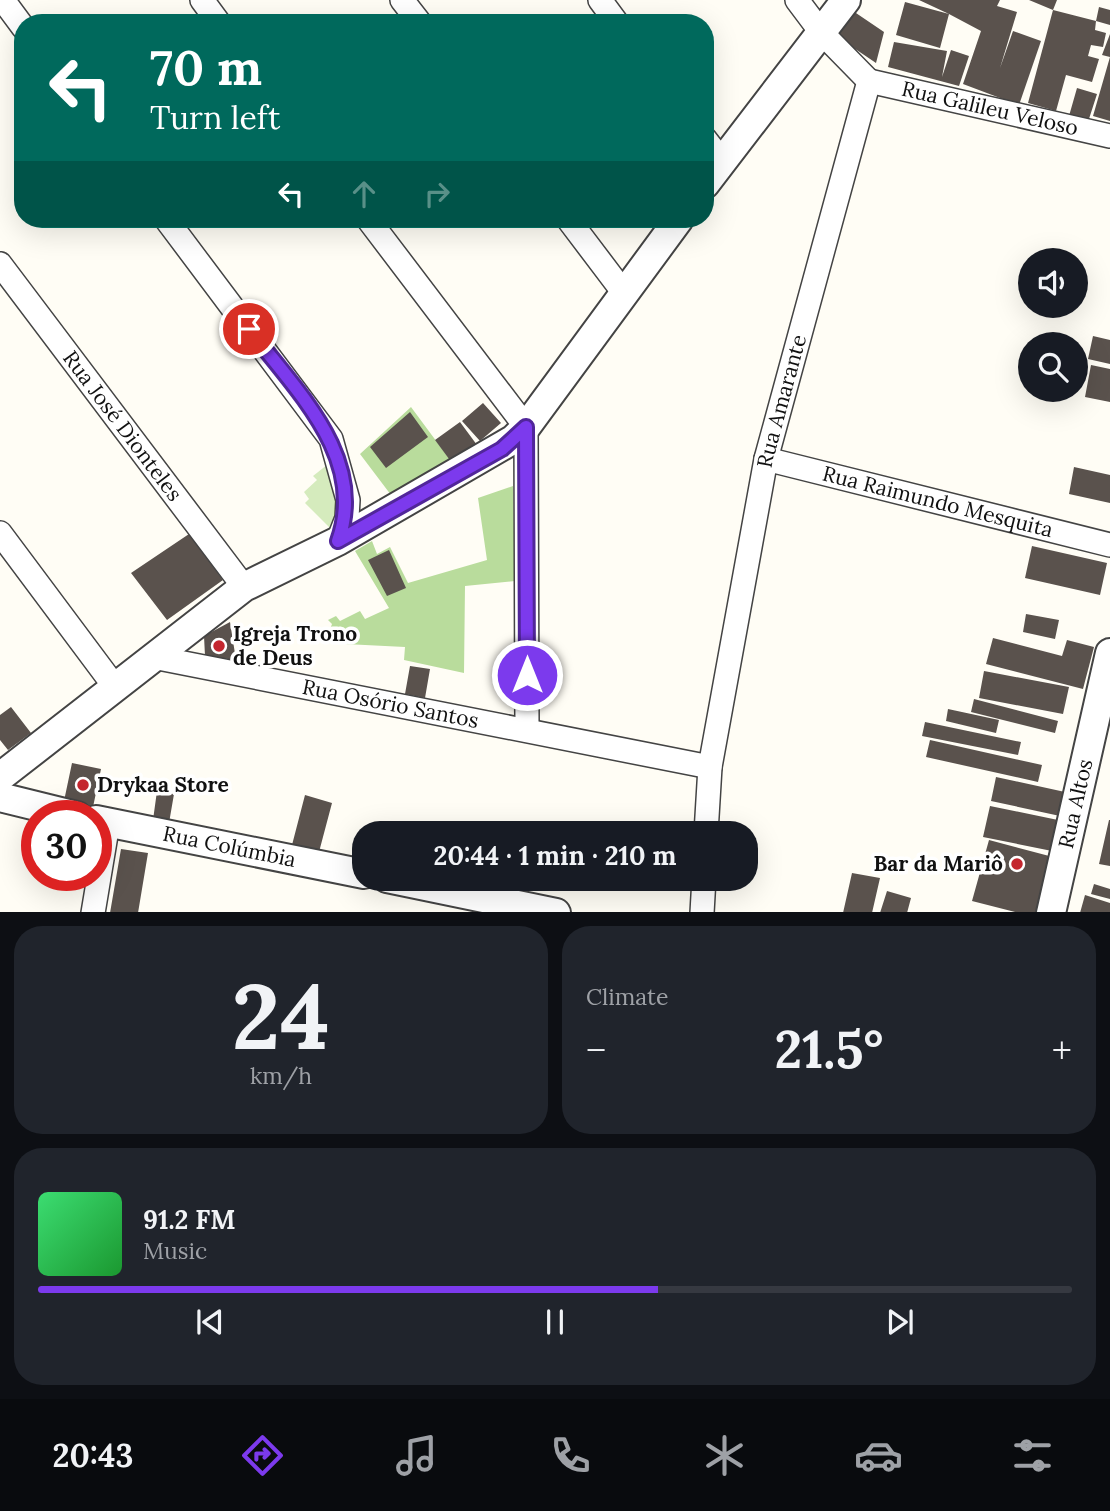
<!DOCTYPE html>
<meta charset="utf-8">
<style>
:root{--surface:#171b24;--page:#20242c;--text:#f1f3f6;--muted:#9ea1a6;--line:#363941;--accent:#7c3aed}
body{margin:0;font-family:Lora,serif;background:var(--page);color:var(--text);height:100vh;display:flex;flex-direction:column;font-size:26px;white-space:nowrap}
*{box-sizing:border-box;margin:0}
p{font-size:23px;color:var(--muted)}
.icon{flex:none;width:38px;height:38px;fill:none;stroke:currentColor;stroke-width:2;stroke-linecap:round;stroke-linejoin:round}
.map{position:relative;height:912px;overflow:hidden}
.sheet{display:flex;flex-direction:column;gap:14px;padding:14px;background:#0d0f14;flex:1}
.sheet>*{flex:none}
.guide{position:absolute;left:14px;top:14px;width:700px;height:214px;border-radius:28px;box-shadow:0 7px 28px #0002;background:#00695c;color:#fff;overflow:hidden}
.controls{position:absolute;left:1018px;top:248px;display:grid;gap:14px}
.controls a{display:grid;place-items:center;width:70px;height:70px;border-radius:50%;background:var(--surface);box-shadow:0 7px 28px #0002;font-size:35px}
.speed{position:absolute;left:21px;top:800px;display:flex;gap:14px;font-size:35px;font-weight:700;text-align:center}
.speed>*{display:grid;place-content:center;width:91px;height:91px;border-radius:50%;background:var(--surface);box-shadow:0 7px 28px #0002;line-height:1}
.speed .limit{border:10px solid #d22;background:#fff;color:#111}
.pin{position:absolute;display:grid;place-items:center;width:60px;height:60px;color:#fff;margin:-30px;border:4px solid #fff;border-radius:50%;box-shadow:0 2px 7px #0007}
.me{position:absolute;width:77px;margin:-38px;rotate:0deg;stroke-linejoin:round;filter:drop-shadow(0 0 5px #0008)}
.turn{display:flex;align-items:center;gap:24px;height:147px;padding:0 21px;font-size:32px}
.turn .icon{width:91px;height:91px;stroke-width:2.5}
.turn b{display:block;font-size:49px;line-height:60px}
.lanes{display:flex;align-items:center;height:66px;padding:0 21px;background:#0003;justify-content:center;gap:35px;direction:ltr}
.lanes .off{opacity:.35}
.big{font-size:52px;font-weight:800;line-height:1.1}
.sheet .card{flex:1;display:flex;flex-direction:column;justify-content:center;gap:10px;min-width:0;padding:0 24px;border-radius:28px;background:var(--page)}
.sheet .dial{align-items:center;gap:0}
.dial b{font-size:91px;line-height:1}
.song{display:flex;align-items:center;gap:21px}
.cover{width:84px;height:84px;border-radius:10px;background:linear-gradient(135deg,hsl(140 70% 55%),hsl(130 70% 35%))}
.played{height:7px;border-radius:4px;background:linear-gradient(90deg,var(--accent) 60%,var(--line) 60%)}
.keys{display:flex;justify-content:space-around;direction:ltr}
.heat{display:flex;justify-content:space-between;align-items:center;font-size:38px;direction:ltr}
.sheet .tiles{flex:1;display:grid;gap:14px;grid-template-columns:1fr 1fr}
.card:last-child{grid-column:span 2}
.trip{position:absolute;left:352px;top:821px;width:406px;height:70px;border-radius:28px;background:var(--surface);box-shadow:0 7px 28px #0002;font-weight:800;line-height:70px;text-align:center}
.dock{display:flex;height:112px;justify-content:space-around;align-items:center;background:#090b0e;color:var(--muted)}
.dock .icon{width:49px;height:49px}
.dock .on{color:var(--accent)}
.dock b{font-size:32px;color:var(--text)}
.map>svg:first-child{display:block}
.green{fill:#d5ebbd}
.forest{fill:#b9dc9c}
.building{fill:#5a524d}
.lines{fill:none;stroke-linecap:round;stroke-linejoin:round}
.minor-casing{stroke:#444;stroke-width:26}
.tertiary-casing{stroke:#444;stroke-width:32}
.minor{stroke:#fff;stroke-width:23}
.tertiary{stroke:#fff;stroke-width:28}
.route-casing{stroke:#51269a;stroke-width:18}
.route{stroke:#7c3aed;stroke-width:12}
.poi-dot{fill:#c4262e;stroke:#fff;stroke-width:2.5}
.labels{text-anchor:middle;stroke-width:7;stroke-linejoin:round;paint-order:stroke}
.street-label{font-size:21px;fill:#111;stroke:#fff}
.poi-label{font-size:21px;font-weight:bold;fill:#111;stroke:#fff;text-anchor:start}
</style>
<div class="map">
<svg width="1110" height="913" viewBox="0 0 1110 913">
<rect width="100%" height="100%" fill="#fffdf5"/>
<path class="green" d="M332,461L341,501L331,529L305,503L309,499L304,492L317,480L313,476Z"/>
<path class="forest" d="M411,407L451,461L391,495L360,454Z
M513,486L515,581L465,586L464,673L404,660L405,647L325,643L332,624L328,620L336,616L340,621L360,611L365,619L389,608L355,551L372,541L377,554L390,547L408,583L487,560L478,498Z"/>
<path class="building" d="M919,0H1000L997,6L1017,12L1000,68L1013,31L1041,41L1019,105L963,84L981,31L949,14L940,48L896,35L905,2L949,14Z
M1029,0H1057L1053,10Z
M1099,7L1110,10V25L1096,21Z
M1053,10L1096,21L1095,30L1106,33L1103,47L1091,45L1088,56L1099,59L1092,82L1066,75L1056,111L1028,103Z
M853,11L884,32L876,63L836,36Z
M1110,34V121L1093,116L1110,57L1102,55Z
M894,42L947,51L942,77L951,50L969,56L959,86L888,67Z
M1077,88L1097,94L1088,122L1069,116Z
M1093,336L1110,340V364L1088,359Z
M1091,365L1110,369V402L1085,397Z
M483,403L501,423L480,441L462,421Z
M410,412L428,437L386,468L370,447Z
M460,422L477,445L452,463L435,440Z
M1074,467L1110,475V503L1069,494Z
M189,534L223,580L167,620L131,573Z
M1032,546L1107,563L1100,595L1025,578Z
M389,550L406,588L387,596L368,560Z
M1026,614L1059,620L1055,639L1023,632Z
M230,622L236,660L205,656L204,636Z
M993,638L1062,656L1067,640L1094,647L1083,689L986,664Z
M410,666L430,669L425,698L405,694Z
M984,671L1069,687L1063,714L979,698Z
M974,699L1058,721L1055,733L971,712Z
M11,707L31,733L8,750L0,740V715Z
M948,709L999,720L996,733L946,721Z
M925,722L1021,742L1018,755L922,736Z
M930,740L1042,765L1038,782L926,757Z
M72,763L101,769L93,807L64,801Z
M996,777L1065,792L1060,816L991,801Z
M157,791L174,794L169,823L153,820Z
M305,795L332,803L319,852L292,845Z
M990,806L1058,820L1052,851L983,837Z
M1109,820H1110V866L1099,864Z
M989,840L1053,857L1038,913H1019L972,901Z
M121,849L148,853L138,913H110Z
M852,873L880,878L872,913H843Z
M1094,884L1110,889V899L1091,894Z
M887,891L911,898L907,913H880Z
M1085,895L1110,903V913H1080Z"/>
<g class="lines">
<defs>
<g id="minor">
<path d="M3,0L23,27"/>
<path d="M202,0L219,23"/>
<path d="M402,0L420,23"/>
<path d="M600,0L617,23"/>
<path d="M797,0L821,32L869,81"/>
<path id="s1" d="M869,81L1110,136"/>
<path d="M705,139L722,161"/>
<path d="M166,219L331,439L348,500L347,518L338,541"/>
<path d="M368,219L526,427L527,730"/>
<path d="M568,219L624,293"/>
<path id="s2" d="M0,264L244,587"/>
<path id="s3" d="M766,459L1110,545"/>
<path d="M0,533L115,687"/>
<path id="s4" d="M153,657L710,767"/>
<path id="s5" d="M706,833L710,767L766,459L869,81"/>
<path d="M93,913L108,823"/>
<path d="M702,913L704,878"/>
</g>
<g id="tertiary">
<path d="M705,184L846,0"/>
<path d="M0,777L244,587L338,541L514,439L526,427L679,219"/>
<path d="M0,797L77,816"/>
<path id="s6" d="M96,820L364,874"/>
<path d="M387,878L556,913"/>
<path id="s7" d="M1051,913L1110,653"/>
</g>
</defs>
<use href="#minor" class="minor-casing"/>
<use href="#tertiary" class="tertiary-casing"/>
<use href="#minor" class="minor"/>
<use href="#tertiary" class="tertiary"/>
</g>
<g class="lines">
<defs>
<path id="route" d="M249,329C296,391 368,458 338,541L502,449L526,427L527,675"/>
</defs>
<use href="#route" class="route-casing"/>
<use href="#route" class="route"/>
</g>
<g class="poi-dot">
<circle cx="219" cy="646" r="7"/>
<circle cx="83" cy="785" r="7"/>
<circle cx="1017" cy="864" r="7"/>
</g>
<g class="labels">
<g class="street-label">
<text dy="7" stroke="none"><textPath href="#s1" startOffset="124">Rua Galileu Veloso</textPath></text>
<text dy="7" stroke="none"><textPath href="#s5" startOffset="439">Rua Amarante</textPath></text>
<text dy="7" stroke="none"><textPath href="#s2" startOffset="203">Rua José Dionteles</textPath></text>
<text dy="7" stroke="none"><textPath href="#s3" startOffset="177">Rua Raimundo Mesquita</textPath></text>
<text dy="7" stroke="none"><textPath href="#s4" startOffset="242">Rua Osório Santos</textPath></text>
<text dy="7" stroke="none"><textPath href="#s7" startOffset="112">Rua Altos</textPath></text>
<text dy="7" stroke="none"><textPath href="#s6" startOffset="136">Rua Colúmbia</textPath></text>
</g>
<g class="poi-label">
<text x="233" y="641">Igreja Trono<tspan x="233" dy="24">de Deus</tspan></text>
<text x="97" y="792">Drykaa Store</text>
<text x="1003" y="871" text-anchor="end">Bar da Mariô</text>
</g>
</g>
</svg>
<div class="controls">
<a><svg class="icon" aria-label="sound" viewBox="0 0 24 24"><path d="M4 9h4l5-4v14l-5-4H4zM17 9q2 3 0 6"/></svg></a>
<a><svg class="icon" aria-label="search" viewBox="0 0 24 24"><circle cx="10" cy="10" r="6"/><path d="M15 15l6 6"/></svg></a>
</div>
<div class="speed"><div class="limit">30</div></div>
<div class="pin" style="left:249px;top:329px;background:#d93025"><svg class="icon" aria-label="arrive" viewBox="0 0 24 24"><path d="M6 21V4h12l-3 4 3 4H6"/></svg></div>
<svg class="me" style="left:527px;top:675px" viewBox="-20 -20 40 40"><circle r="17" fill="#7c3aed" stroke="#fff" stroke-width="3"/><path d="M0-11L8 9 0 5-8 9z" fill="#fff"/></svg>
<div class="trip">20:44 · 1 min · 210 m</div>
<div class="guide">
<div class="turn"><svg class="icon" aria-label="left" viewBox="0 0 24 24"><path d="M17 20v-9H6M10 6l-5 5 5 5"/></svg><div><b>70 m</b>Turn left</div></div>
<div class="lanes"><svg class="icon" aria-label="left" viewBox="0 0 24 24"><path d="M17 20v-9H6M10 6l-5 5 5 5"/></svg><svg class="icon off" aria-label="ahead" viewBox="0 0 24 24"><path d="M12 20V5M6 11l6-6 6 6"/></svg><svg class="icon off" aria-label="right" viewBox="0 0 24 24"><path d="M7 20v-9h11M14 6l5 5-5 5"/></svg></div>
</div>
</div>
<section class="sheet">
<div class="tiles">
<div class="card dial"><b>24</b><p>km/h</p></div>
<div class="card"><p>Climate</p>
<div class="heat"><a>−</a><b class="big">21.5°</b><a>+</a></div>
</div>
<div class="card">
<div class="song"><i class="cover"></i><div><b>91.2 FM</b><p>Music</p></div></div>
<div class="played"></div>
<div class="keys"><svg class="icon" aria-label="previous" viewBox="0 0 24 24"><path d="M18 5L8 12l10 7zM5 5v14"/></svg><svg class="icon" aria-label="pause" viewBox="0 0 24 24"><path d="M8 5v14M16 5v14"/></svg><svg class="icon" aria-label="next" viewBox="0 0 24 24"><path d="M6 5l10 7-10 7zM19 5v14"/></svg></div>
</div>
</div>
</section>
<nav class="dock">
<b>20:43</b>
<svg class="icon on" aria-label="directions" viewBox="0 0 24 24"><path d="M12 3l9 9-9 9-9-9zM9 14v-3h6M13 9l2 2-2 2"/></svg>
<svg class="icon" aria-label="music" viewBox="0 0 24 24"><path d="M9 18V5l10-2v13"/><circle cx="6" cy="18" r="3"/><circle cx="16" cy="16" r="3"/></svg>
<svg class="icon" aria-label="phone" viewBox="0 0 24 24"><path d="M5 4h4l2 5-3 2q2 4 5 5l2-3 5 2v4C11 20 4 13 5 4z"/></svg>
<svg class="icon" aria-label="climate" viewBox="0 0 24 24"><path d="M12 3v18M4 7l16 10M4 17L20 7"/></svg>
<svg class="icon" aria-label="car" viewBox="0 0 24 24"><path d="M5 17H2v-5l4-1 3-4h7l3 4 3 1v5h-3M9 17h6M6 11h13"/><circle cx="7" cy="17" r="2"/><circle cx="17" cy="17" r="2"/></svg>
<svg class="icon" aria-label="filters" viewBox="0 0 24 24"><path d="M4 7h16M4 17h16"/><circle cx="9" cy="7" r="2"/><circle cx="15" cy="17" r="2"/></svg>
</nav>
